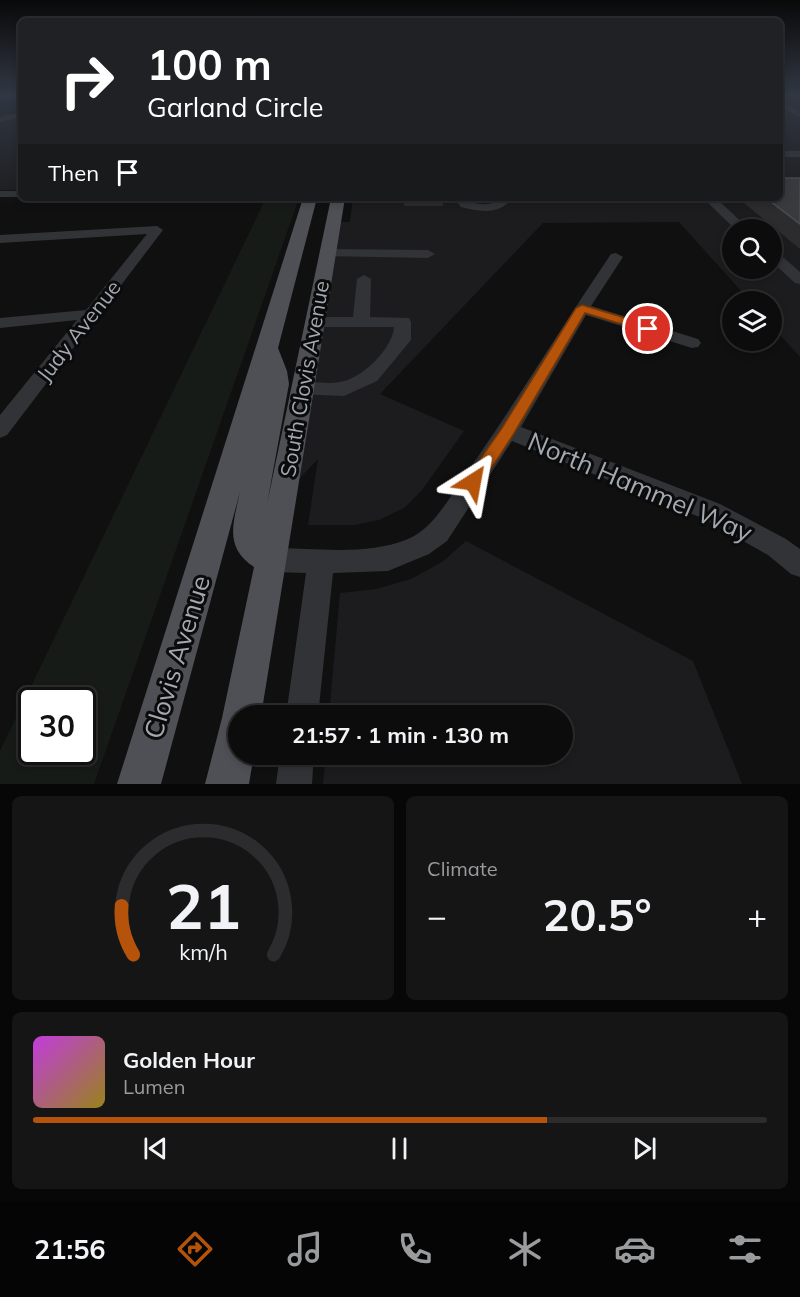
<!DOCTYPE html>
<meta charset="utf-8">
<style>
:root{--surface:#0c0c0d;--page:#151516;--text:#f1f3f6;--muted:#9a9b9d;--line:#2c2c2e;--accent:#b45309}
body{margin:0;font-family:Mulish,sans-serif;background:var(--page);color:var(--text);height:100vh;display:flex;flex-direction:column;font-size:22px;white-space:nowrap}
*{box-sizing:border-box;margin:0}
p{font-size:20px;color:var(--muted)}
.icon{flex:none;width:33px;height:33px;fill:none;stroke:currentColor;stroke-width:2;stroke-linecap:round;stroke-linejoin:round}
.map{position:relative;height:784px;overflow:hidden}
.sheet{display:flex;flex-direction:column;gap:12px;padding:12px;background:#070707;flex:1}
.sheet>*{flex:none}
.banner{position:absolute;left:18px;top:18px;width:765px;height:183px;border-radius:9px;box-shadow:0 3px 9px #0003,0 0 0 2px var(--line);background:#202124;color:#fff;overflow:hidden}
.controls{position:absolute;left:722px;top:219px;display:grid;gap:12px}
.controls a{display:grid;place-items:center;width:60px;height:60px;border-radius:50%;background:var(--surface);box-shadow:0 3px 9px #0003,0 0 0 2px var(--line);font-size:30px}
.speed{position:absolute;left:18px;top:687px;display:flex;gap:12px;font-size:30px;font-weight:700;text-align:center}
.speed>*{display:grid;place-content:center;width:78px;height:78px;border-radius:50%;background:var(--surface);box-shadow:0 3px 9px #0003,0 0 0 2px var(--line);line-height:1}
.speed .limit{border:3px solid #111;border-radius:9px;background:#fff;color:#111}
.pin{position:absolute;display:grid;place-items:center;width:51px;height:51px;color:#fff;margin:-26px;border:3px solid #fff;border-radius:50%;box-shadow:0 2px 6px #0007}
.me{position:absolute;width:66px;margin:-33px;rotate:34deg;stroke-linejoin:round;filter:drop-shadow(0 0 4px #0008)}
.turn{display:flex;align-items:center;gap:21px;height:126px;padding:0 30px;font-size:27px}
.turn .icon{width:78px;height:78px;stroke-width:2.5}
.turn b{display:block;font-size:42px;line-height:51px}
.then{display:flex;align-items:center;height:57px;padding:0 30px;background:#0003;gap:12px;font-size:22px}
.big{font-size:45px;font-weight:700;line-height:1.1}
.sheet .tile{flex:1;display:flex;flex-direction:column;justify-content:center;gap:9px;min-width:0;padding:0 21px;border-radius:9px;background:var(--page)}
.sheet .dial{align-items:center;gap:0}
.dial svg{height:156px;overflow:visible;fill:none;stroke:var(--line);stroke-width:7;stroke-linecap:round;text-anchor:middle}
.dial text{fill:var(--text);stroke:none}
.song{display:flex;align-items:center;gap:18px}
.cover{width:72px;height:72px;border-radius:9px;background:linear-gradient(135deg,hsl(290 70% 55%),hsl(50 70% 35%))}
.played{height:6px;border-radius:3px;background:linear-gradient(90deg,var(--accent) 70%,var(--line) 70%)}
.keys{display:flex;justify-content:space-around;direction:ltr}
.heat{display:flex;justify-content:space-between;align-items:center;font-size:33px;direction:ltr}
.sheet .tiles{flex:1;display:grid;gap:12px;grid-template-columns:1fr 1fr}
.tile:last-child{grid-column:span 2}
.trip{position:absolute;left:228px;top:705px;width:345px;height:60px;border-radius:30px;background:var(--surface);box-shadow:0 3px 9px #0003,0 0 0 2px var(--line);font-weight:700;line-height:60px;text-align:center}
.menu{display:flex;height:96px;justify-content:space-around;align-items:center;background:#050505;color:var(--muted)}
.menu .icon{width:42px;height:42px}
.menu .on{color:var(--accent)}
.menu b{font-size:27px;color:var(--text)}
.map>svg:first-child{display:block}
.built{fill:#1c1c1e;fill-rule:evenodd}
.green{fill:#171b17;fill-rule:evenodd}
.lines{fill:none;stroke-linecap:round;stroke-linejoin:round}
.minor{fill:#313336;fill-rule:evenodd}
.major{fill:#4e5055;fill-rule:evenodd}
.wall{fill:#2c2c2f}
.building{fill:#393a3d;stroke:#494b4f;stroke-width:1.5}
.route{fill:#b45309;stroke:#753606;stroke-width:1.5}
.labels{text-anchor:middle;stroke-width:6;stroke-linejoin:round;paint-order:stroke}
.street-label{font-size:21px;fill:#a2a9b1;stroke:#0b0b0c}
.near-street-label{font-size:26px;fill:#a2a9b1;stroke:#0b0b0c}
</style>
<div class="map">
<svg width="800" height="784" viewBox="0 0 800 784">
<rect width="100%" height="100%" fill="#101011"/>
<path class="built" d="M780,95H800V357L771,325V302L750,301L679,222L543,223L380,394L464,431L422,490L404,508L379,520L354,525H308L318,459L284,495L339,222H350L353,198H780ZM732,230H771V268H732Z
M0,114H21V190H0Z
M466,541L693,661L742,784H323L326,755L562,754V716L329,715L340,593L376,589L411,579L442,562Z"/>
<path class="green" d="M266,198H299L94,784H0V751ZM32,700H82V752H32Z"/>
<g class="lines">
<path class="minor" d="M784,95H792L785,103L800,112V117L780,107V100Z
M21,112V117L0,122V118Z
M780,151H800V157H780Z
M0,191H21V197H0Z
M454,198H466L469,202C479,204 488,206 497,201L495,198H507L509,202C496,215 477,211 461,207Z
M703,198H716L750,230H736Z
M157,226L163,230L7,435L0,438V415L77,320L0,328V318L86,310L147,234L0,243V235Z
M328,249L428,250L435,254L428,258L323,256L321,253L323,250Z
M771,250L776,251L800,272V284L795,283L771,261Z
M616,253L623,257L591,306L698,339L701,343L698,347L692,348L586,315L521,427L720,504L786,539L800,549V577L791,574L768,555L702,518L512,441L447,541L429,554L388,571L333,573L318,716H286L306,573L272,572L263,569L259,560L263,551L272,548C316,548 367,556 408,539C434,528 449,498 465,475C516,403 561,327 611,254Z
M364,275L371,279L370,317L409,318L411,322V340L377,381L344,396L297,394L294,389L297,384C311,380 326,385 340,382C362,379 393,348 394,327H316L308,322L316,317H353L357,279Z
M280,754H314L312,784H276Z"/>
<path class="major" d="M303,198H317L278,348L287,371L289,384L267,504L331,198H345L261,716H238V754H254L249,784H205L222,718L254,567C223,547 234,521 240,492L161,784H117Z"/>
</g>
<path class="wall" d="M0,95H21V100H0Z
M800,178V249L738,198H780Z
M404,198H443V206H404Z"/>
<path class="building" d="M780,178H800V224L766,198H780Z"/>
<linearGradient id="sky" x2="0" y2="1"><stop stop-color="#090909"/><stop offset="0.46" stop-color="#313743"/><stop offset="1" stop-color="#313743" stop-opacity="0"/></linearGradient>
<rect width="800" height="205" fill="url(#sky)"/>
<path class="route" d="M582,305L652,326L654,329L648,332L585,313L513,435L479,487L473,489L467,487L465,482L467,478L502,428L576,308Z"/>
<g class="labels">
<g class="street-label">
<text transform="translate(79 331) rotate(-52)" y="7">Judy Avenue</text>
<text transform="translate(305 379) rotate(-80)" y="7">South Clovis Avenue</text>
</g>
<g class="near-street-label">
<text transform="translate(640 487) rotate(23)" y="9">North Hammel Way</text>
<text transform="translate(177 657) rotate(-73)" y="9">Clovis Avenue</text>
</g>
</g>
</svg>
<div class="controls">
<a><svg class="icon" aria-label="search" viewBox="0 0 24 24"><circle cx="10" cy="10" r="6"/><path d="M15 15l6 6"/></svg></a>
<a><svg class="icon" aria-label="layers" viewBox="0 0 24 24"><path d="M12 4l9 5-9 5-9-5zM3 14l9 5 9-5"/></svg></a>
</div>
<div class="speed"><div class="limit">30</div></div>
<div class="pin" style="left:648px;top:329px;background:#d93025"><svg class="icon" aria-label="arrive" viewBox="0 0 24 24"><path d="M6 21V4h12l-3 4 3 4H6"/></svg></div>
<svg class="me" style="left:473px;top:482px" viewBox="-20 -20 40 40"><path d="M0-17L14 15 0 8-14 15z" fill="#b45309" stroke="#fff" stroke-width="4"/></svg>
<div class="trip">21:57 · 1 min · 130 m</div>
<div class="banner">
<div class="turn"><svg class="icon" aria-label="right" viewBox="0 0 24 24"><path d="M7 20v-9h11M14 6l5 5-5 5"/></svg><div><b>100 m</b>Garland Circle</div></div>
<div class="then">Then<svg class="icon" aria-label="arrive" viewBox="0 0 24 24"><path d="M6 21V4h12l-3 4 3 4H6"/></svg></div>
</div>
</div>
<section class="sheet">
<div class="tiles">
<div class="tile dial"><svg viewBox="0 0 100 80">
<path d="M14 69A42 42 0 1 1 86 69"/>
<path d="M14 69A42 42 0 0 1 8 44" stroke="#b45309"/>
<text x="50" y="56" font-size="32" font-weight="700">21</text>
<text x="50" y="72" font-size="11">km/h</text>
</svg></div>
<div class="tile"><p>Climate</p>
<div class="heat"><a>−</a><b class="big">20.5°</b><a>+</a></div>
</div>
<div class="tile">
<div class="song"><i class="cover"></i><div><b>Golden Hour</b><p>Lumen</p></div></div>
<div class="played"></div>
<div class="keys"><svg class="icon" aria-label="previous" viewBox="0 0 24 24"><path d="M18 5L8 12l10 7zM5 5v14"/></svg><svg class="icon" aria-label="pause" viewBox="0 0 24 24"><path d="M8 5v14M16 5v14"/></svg><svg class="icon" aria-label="next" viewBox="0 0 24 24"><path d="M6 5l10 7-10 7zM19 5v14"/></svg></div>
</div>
</div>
</section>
<nav class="menu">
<b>21:56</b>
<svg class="icon on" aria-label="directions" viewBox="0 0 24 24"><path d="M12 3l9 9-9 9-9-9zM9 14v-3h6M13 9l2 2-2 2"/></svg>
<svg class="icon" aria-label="music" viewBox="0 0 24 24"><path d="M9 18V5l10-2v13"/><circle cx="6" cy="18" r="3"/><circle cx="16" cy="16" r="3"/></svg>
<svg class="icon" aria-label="phone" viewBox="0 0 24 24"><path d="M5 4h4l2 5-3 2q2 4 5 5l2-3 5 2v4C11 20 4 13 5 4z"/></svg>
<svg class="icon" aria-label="climate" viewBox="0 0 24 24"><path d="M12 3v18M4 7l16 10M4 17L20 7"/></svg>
<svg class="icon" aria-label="car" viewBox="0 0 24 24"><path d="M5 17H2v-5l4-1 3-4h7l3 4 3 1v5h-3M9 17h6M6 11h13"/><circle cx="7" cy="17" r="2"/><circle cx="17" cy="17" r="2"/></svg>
<svg class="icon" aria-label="filters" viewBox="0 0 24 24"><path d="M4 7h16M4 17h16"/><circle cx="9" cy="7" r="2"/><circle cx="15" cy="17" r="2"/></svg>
</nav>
